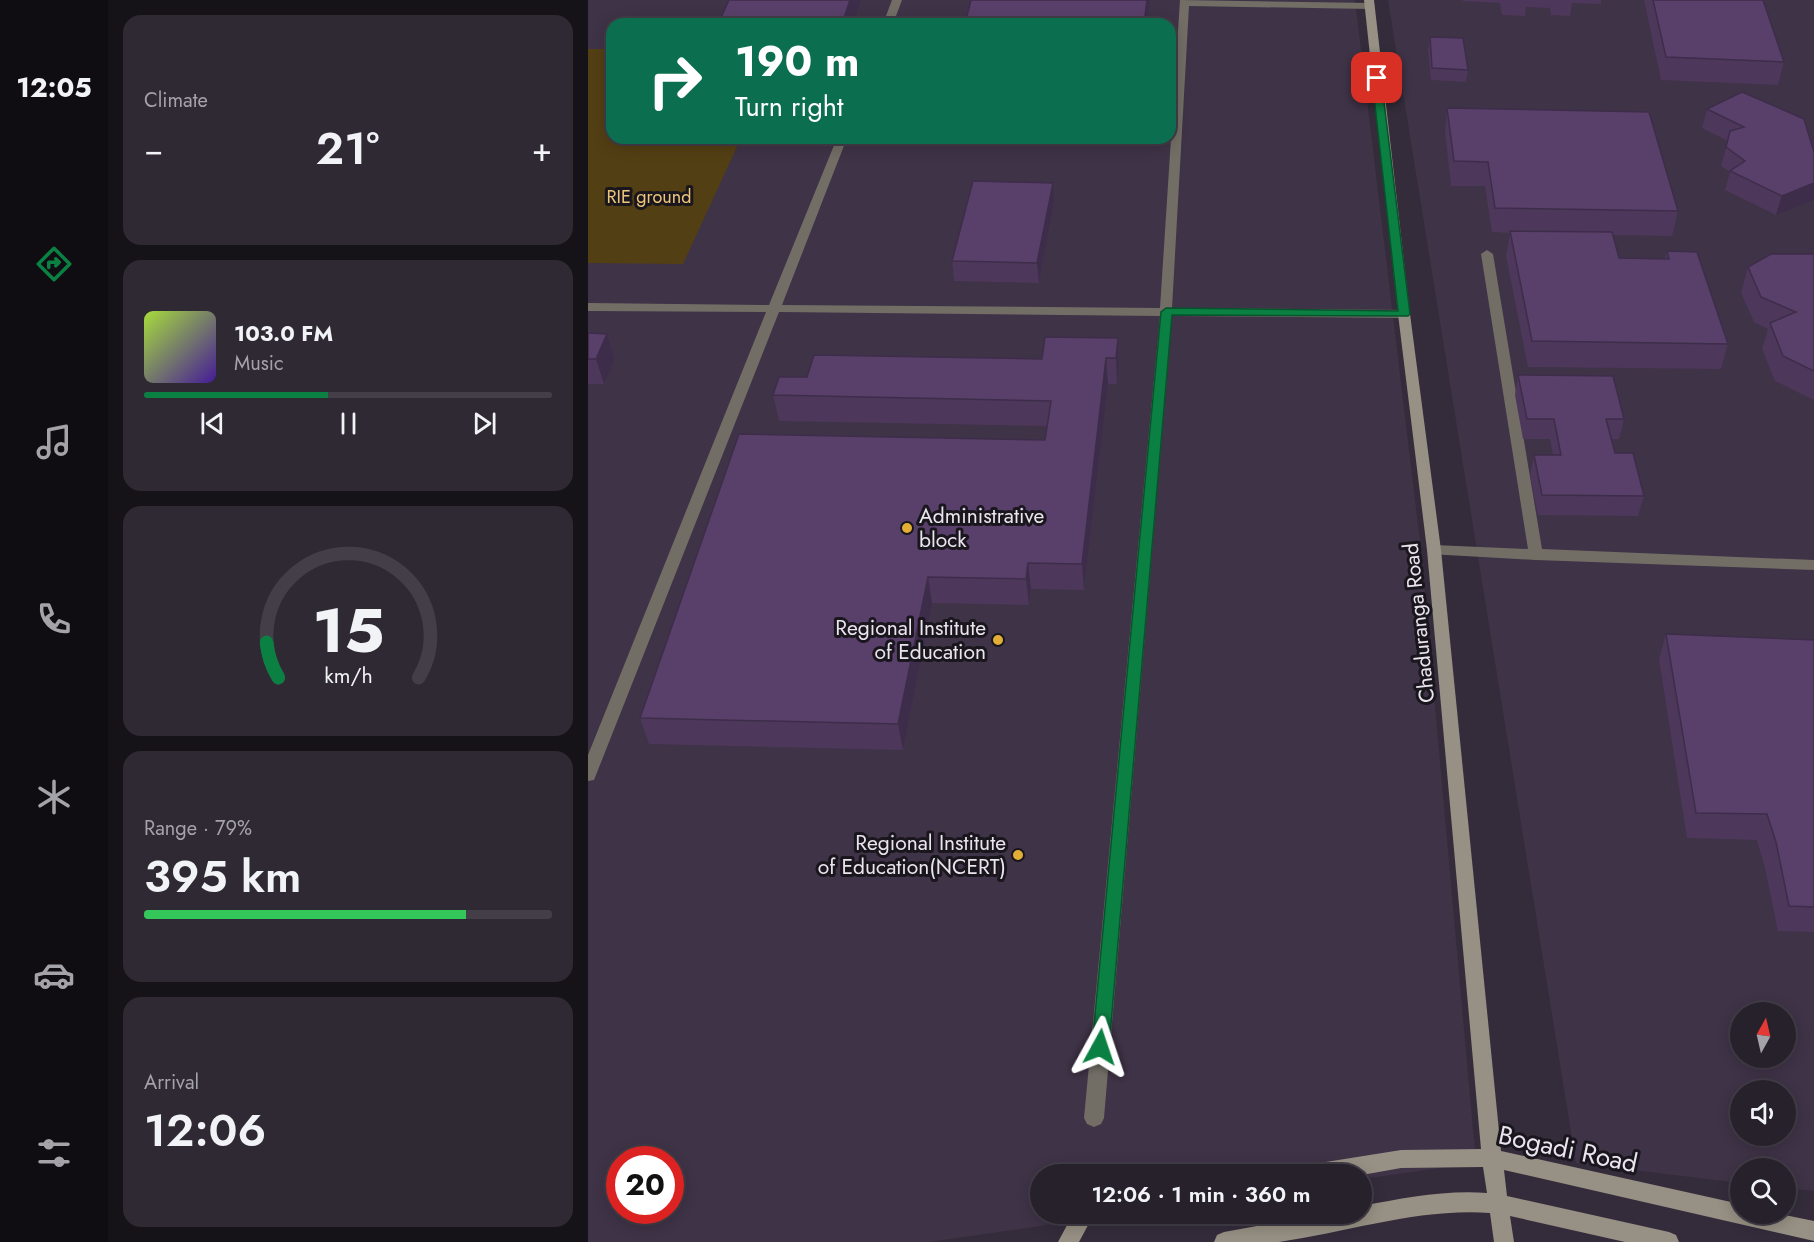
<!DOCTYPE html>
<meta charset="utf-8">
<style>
:root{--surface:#27212c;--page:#2f2934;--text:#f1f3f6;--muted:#a4a3a9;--line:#433e48;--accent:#0b8043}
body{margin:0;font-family:Jost,sans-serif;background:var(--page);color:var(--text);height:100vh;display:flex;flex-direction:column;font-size:22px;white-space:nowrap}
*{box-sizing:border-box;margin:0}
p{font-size:20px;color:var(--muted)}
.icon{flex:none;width:33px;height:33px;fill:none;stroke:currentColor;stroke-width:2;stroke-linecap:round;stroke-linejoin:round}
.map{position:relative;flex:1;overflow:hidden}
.drawer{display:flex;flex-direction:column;gap:15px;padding:15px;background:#151218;width:480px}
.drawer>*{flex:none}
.hud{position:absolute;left:18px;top:18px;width:570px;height:126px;border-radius:18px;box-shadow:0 3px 15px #0003,0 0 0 2px var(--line);background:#0b6e4f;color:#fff;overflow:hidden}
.needle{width:39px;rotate:8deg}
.fabs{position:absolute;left:1142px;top:1002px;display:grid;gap:12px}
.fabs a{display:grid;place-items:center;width:66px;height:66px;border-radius:50%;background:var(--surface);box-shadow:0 3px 15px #0003,0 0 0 2px var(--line);font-size:30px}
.speed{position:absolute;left:18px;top:1146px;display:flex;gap:12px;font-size:30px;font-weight:700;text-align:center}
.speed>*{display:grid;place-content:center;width:78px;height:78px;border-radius:50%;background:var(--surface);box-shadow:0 3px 15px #0003,0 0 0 2px var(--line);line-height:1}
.speed .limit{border:9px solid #d22;background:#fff;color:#111}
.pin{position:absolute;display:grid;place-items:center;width:51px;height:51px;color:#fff;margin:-26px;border-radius:12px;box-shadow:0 3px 9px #0006}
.me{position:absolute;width:66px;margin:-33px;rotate:5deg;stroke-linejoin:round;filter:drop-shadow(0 0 4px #0008)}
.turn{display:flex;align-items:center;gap:21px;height:126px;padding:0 30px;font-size:27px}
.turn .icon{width:78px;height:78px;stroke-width:2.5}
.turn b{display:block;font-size:42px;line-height:51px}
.big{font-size:45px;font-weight:600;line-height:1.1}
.drawer .widget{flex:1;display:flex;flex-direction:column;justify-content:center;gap:9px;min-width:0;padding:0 21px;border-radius:18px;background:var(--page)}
.drawer .dial{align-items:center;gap:0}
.dial svg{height:156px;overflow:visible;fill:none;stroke:var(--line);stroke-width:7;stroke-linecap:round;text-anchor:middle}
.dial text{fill:var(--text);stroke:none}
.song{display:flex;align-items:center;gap:18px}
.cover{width:72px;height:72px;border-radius:9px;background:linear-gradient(135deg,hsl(80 70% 55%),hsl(260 70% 35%))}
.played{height:6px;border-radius:3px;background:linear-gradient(90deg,var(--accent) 45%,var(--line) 45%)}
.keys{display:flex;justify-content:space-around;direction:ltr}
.heat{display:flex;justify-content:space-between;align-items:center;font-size:33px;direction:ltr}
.charge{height:9px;border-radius:4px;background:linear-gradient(90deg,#34c759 79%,var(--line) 0)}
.trip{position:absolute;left:442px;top:1164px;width:342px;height:60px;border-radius:30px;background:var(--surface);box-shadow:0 3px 15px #0003,0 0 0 2px var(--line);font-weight:600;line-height:60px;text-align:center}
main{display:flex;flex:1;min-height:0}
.tabs{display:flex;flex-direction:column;width:108px;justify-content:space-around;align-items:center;background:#100d12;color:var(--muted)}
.tabs .icon{width:42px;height:42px}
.tabs .on{color:var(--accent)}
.tabs b{font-size:27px;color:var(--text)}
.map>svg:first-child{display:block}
.built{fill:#3f3347;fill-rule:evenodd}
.green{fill:#533f14}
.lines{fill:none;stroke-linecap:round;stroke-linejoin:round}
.lane{fill:#726e66;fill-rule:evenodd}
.secondary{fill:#979084;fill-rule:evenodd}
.wall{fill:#4d375b}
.shaded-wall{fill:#3e2d4a}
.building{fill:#59406a;stroke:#3e2d4a;stroke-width:1.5}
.route{fill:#0b8043;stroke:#07532c;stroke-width:1.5}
.poi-dot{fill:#e3ae35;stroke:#1a161d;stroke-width:2}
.labels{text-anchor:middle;stroke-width:6;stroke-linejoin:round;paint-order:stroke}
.far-park-label{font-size:18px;fill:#eec77a;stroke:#1a161d}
.poi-label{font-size:21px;fill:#eae4ee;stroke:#1a161d;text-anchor:end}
.street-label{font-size:21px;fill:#eae4ee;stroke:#1a161d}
.near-street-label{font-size:26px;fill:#eae4ee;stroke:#1a161d}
</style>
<main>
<nav class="tabs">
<b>12:05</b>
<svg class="icon on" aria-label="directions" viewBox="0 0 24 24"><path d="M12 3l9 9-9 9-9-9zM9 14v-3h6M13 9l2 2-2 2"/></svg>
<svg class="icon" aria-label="music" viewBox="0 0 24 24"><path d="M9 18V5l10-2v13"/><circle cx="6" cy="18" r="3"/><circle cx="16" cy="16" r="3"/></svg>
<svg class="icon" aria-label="phone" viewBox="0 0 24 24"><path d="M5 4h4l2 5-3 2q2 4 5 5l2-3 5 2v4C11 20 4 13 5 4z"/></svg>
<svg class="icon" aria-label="climate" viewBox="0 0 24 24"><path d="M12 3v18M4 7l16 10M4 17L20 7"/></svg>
<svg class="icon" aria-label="car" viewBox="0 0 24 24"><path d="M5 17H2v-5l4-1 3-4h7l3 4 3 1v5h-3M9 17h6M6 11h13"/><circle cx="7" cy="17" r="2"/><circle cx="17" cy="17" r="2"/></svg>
<svg class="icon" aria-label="filters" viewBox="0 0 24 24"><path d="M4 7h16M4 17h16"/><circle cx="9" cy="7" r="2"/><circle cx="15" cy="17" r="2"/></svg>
</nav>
<section class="drawer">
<div class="widget"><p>Climate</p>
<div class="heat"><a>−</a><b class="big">21°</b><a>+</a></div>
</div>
<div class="widget">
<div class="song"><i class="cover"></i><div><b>103.0 FM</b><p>Music</p></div></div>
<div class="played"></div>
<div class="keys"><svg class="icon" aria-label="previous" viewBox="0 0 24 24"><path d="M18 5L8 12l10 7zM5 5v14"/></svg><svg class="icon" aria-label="pause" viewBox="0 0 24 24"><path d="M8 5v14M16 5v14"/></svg><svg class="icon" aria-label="next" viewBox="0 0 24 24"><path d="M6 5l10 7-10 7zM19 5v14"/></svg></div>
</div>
<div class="widget dial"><svg viewBox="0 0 100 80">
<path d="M14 69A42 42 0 1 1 86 69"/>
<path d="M14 69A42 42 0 0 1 8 51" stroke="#0b8043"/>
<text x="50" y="56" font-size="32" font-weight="700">15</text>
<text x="50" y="72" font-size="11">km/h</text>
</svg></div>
<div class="widget"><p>Range · 79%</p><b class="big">395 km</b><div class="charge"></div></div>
<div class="widget"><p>Arrival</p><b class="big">12:06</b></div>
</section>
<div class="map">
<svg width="1226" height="1242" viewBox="0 0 1226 1242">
<rect width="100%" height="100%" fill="#342c3b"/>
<path class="built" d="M0,0H767L833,550L888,1163L774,1179V1174H453V1214H537L341,1242H0ZM24,24H582V138H24ZM32,1160H82V1210H32Z
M800,0H1226V1191L1197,1188V1168H1152V1183L988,1163ZM1152,1012H1197V1058H1152ZM1152,1090H1197V1136H1152Z"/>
<path class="green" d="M0,49H24V138H153L95,264L0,263Z"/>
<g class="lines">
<path class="lane" d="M304,0H314L305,24H295Z
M592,0L782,3L787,6L782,9L601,6L584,308L816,310L822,314L816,318L584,316L516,1118L513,1124L506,1127L499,1124L496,1118L572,316L191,312L8,775L6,780L0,781V755L178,312L0,311V303L181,305L249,138H259L194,305L572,308Z
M899,250L905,254L954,549L1226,560V570L948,560L841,554L839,550L846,545L940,549L893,254Z"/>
<path class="secondary" d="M776,0H786L822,314L853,550L913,1151L1152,1204V1214H1192L1226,1221V1241L916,1170L919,1196L1081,1232L1088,1235L1091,1242H1037L922,1216L926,1242H906L902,1213C830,1208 761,1232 691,1242C670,1242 647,1242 626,1242L629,1235L636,1232L735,1214H774V1206C816,1198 856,1190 899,1193L895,1167L813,1168L774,1175L709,1174L712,1167L719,1165L813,1150L893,1149L839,550L810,314Z
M485,1214H506L491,1242H470Z"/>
</g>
<path class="wall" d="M874,0H1013V4L984,3L982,16L963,15L962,8L938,7L937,16L914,15L912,3L875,1Z
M1056,0H1175L1196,62L1190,85L1073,80Z
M842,37L880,70L878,82L843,80L840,50Z
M859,108L1090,211L1084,236L1025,235L1031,258L1077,259L1079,251L1140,344L1133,369L940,367L918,256L922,233L904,232L897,186H863L857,132Z
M1119,109L1216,119L1188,215L1137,190L1142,172L1133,166L1140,141L1114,128Z
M466,202L451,283L366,281L364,261Z
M1226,254V400L1187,381L1174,349L1180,329L1166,322L1153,293L1160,267Z
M0,333L19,334L27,359L16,384H0Z
M530,338L531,364L529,384H520L496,590L443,589L441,605L344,603L315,750L61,744L52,718L457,440L459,426L191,421L185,395L219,377L454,359Z
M930,375L1036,419L1031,439H1024L1027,453L1056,496L1050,516L950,515L942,475L946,455H965L962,439H935L927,395Z
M1078,634L1226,640V932L1190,931L1177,868L1169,840L1099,838L1071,659Z"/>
<path class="shaded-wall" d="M262,0H273L265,24H254Z
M559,0H562L559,24H556Z
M465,183L466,202L451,283L449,263Z
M1226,183V200L1188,215L1194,196Z
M19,334L27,359L16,384L8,359Z
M530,338L531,364L529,384L528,358Z
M518,358L520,384L496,590L494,564Z
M440,563L443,589L441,605L438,579Z
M340,577L344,603L315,750L310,724Z"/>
<path class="building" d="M141,0H262L254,24H130Z
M383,0H559L556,24H377Z
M1065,0H1175L1196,62L1078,57Z
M842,37L875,38L880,70L844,68Z
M1154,92L1216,119L1226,152V183L1194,196L1142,171L1157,161L1138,147L1142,131L1156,127L1119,109Z
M859,108L1061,112L1090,211L907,208L900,162L866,161Z
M385,181L465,183L449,263L364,261Z
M922,231L1024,232L1031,258L1081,259L1079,251L1109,252L1140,344L944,341Z
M1183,254H1226V371L1195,356L1182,323L1208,312L1173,297L1160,267Z
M0,333L19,334L8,359H0Z
M457,337L530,338L528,358H518L494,564L440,563L438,579L340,577L310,724L52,718L151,434L457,440L463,401L185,395L191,377H219L226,355L454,359Z
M930,375L1025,376L1036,419H1018L1027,453H1045L1056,496L954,495L946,455H973L966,419H939Z
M1078,634L1226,640V907L1201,906L1188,842L1179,814L1108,813Z"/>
<path class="route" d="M789,75L793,78L822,314L820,316L584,315L521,1047L518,1053L512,1055L506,1053L504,1047L573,312L578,308L810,311L784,78Z"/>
<g class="poi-dot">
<circle cx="319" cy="528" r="6"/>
<circle cx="410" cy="640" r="6"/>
<circle cx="430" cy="855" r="6"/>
</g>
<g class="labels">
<g class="far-park-label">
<text x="61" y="203">RIE ground</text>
</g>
<g class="poi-label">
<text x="331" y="523" text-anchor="start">Administrative<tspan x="331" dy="24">block</tspan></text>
<text x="398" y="635">Regional Institute<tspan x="398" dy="24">of Education</tspan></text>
<text x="418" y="850">Regional Institute<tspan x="418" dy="24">of Education(NCERT)</tspan></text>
</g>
<g class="street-label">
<text transform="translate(831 623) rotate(-96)" y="7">Chaduranga Road</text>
</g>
<g class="near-street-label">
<text transform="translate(980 1149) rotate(12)" y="9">Bogadi Road</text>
</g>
</g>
</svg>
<div class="fabs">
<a><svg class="needle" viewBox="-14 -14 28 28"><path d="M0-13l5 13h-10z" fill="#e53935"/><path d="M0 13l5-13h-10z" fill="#a4a3a9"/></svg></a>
<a><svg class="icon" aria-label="sound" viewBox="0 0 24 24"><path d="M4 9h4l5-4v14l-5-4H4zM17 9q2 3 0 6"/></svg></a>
<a><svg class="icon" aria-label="search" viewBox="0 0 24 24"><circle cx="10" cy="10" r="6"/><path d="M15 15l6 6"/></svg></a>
</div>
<div class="speed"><div class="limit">20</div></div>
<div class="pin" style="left:789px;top:78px;background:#d93025"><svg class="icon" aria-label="arrive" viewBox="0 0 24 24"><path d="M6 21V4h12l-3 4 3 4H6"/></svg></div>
<svg class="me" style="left:512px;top:1047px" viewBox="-20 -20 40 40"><path d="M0-17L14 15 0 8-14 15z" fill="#0b8043" stroke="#fff" stroke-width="4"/></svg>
<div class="trip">12:06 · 1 min · 360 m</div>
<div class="hud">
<div class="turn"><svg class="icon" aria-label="right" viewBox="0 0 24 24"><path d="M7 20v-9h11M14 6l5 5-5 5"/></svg><div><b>190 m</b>Turn right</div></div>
</div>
</div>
</main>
